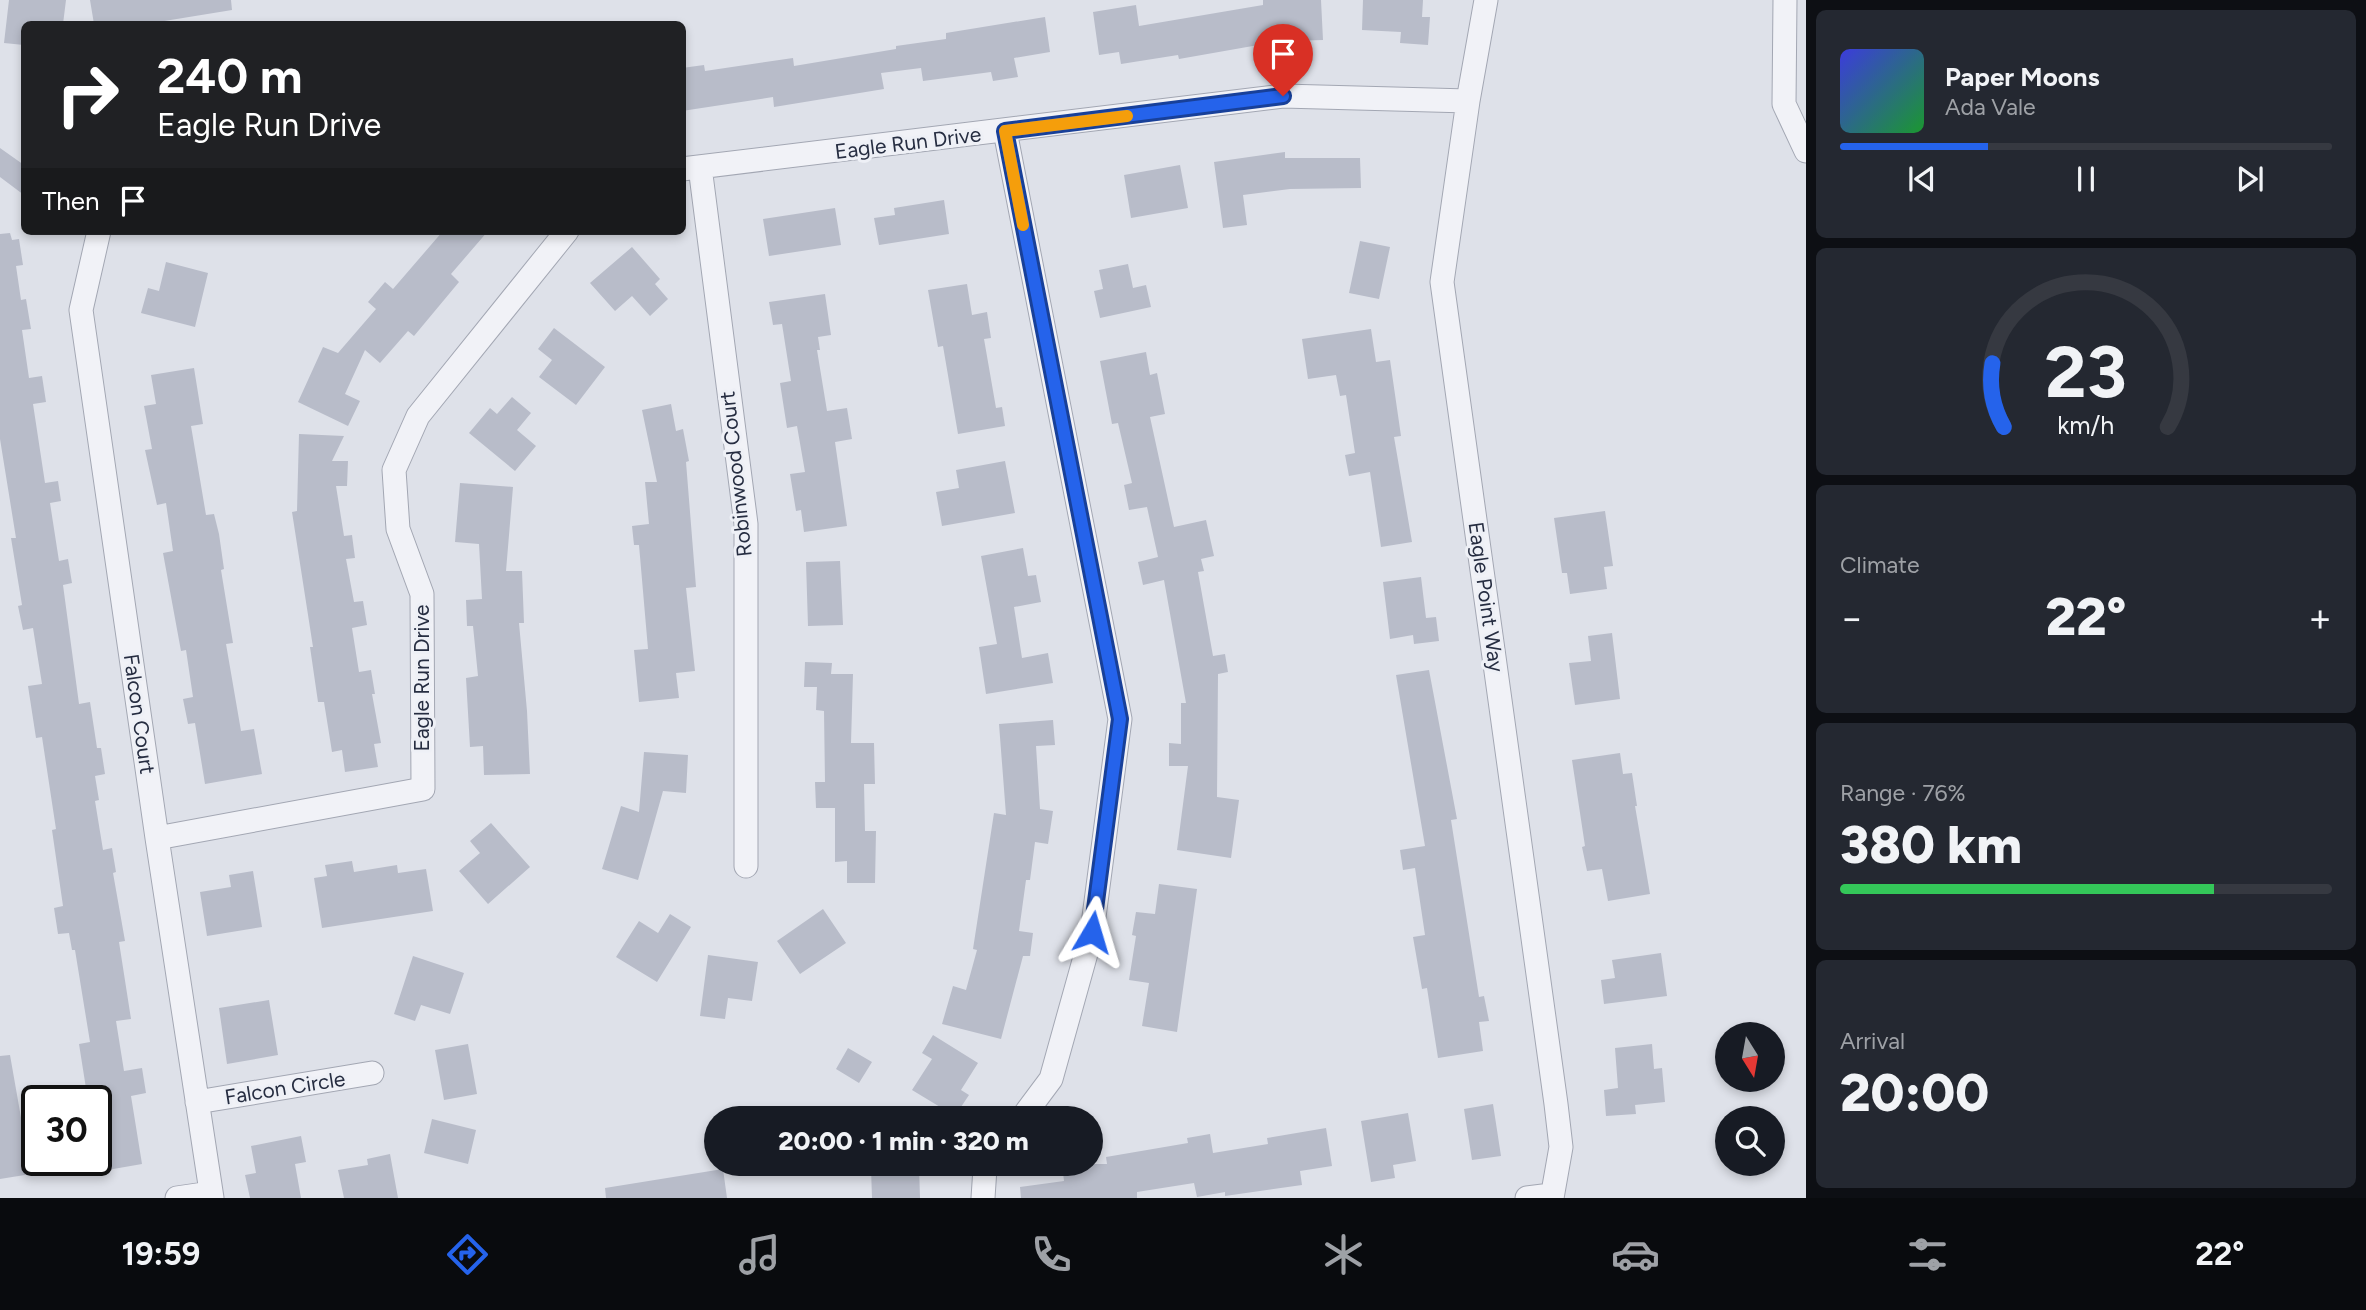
<!DOCTYPE html>
<meta charset="utf-8">
<style>
:root{--surface:#171b24;--page:#242831;--text:#f1f3f6;--muted:#9ea1a6;--line:#363941;--accent:#2563eb}
body{margin:0;font-family:Figtree,sans-serif;background:var(--page);color:var(--text);height:100vh;display:flex;flex-direction:column;font-size:26px;white-space:nowrap}
*{box-sizing:border-box;margin:0}
p{font-size:23px;color:var(--muted)}
.icon{flex:none;width:38px;height:38px;fill:none;stroke:currentColor;stroke-width:2;stroke-linecap:round;stroke-linejoin:round}
.map{position:relative;flex:1;overflow:hidden}
.panel{display:flex;flex-direction:column;gap:10px;padding:10px;background:#0d0f14;width:560px}
.panel>*{flex:none}
.banner{position:absolute;left:21px;top:21px;width:665px;height:214px;border-radius:10px;box-shadow:0 4px 10px #0003;background:#202124;color:#fff;overflow:hidden}
.needle{width:46px;rotate:169deg}
.tools{position:absolute;left:1715px;top:1022px;display:grid;gap:14px}
.tools a{display:grid;place-items:center;width:70px;height:70px;border-radius:50%;background:var(--surface);box-shadow:0 4px 10px #0003;font-size:35px}
.speed{position:absolute;left:21px;top:1085px;display:flex;gap:14px;font-size:35px;font-weight:700;text-align:center}
.speed>*{display:grid;place-content:center;width:91px;height:91px;border-radius:50%;background:var(--surface);box-shadow:0 4px 10px #0003;line-height:1}
.speed .limit{border:4px solid #111;border-radius:10px;background:#fff;color:#111}
.pin{position:absolute;display:grid;place-items:center;width:60px;height:60px;color:#fff;margin:-72px -30px;border-radius:50% 50% 50% 0;rotate:-45deg;box-shadow:0 0 7px #0007}
.pin .icon{rotate:45deg}
.me{position:absolute;width:77px;margin:-38px;rotate:7deg;stroke-linejoin:round;filter:drop-shadow(0 0 5px #0008)}
.turn{display:flex;align-items:center;gap:24px;height:147px;padding:0 21px;font-size:32px}
.turn .icon{width:91px;height:91px;stroke-width:2.5}
.turn b{display:block;font-size:49px;line-height:60px}
.then{display:flex;align-items:center;height:66px;padding:0 21px;background:#0003;gap:14px;font-size:26px}
.big{font-size:52px;font-weight:800;line-height:1.1}
.panel .widget{flex:1;display:flex;flex-direction:column;justify-content:center;gap:10px;min-width:0;padding:0 24px;border-radius:10px;background:var(--page)}
.panel .dial{align-items:center;gap:0}
.dial svg{height:182px;overflow:visible;fill:none;stroke:var(--line);stroke-width:7;stroke-linecap:round;text-anchor:middle}
.dial text{fill:var(--text);stroke:none}
.song{display:flex;align-items:center;gap:21px}
.cover{width:84px;height:84px;border-radius:10px;background:linear-gradient(135deg,hsl(240 70% 55%),hsl(130 70% 35%))}
.played{height:7px;border-radius:4px;background:linear-gradient(90deg,var(--accent) 30%,var(--line) 30%)}
.keys{display:flex;justify-content:space-around;direction:ltr}
.heat{display:flex;justify-content:space-between;align-items:center;font-size:38px;direction:ltr}
.charge{height:10px;border-radius:5px;background:linear-gradient(90deg,#34c759 76%,var(--line) 0)}
.trip{position:absolute;left:704px;top:1106px;width:399px;height:70px;border-radius:35px;background:var(--surface);box-shadow:0 4px 10px #0003;font-weight:800;line-height:70px;text-align:center}
.tabs{display:flex;height:112px;justify-content:space-around;align-items:center;background:#090b0e;color:var(--muted)}
.tabs .icon{width:49px;height:49px}
.tabs .active{color:var(--accent)}
.tabs b{font-size:32px;color:var(--text)}
main{display:flex;flex:1;min-height:0}
.map>svg:first-child{display:block}
.building{fill:#b8bcc9}
.lines{fill:none;stroke-linecap:round;stroke-linejoin:round}
.minor-casing{stroke:#a3a7b3;stroke-width:25}
.minor{stroke:#f1f2f7;stroke-width:23}
.route-casing{stroke:#184099;stroke-width:18}
.route{stroke:#2563eb;stroke-width:12}
.slow{stroke:#f59e0b;stroke-width:12}
.labels{text-anchor:middle;stroke-width:6;stroke-linejoin:round;paint-order:stroke}
.street-label{font-size:21px;fill:#262d41;stroke:#eef0f6}
</style>
<main>
<div class="map">
<svg width="1806" height="1198" viewBox="0 0 1806 1198">
<rect width="100%" height="100%" fill="#dee1e9"/>
<path class="building" d="M9,0H66L63,24H24V45L4,43Z
M90,0H231L232,10L146,24H94Z
M1263,0H1321L1323,40L1288,41V47L1265,48L1264,44L1179,59L1178,55L1121,64L1119,52L1099,55L1093,12L1136,5L1139,26L1263,5Z
M1363,0H1423L1422,17H1430L1428,45L1400,43L1401,32L1362,30Z
M1045,17L1050,52L1014,58L1018,77L993,81L991,72L923,81L921,68L881,73L884,89L774,107L773,97L682,111V68L704,65L705,71L793,58L794,66L896,49V46L946,39V33Z
M0,148L24,165V195L0,177Z
M1285,152V158H1360L1361,188L1290,189L1243,195L1247,225L1223,228L1214,162Z
M1180,165L1188,208L1131,218L1124,175Z
M944,200L949,234L879,245L874,218L895,215L894,208Z
M835,208L841,245L769,256L763,219Z
M443,231H488L451,274L459,282L414,336L408,331L380,363L365,350L345,394L360,401L348,426L298,402L323,347L338,353L376,309L368,302L385,282L393,289Z
M10,233L12,240L19,239L23,265L16,266L21,300L26,299L31,329L22,330L29,378L42,376L46,402L33,404L45,483L58,481L61,501L50,503L59,561L68,559L72,583L63,585L79,704L90,702L97,748H101L105,774L95,776L99,800L95,801L103,850L112,848L116,872L113,873L125,941L119,942L131,1019L116,1021L124,1071L142,1068L146,1093L131,1096L142,1164L96,1172V1101H88L79,1044L90,1042L75,950H72L69,933L58,934L54,908L63,906L52,830L56,829L42,737L36,738L28,686L42,684L33,628L23,630L18,606L22,605L11,538H16L0,439V234Z
M1360,241L1390,247L1379,299L1349,293Z
M632,247L660,279L655,284L668,299L650,316L632,296L615,311L590,283Z
M166,262L208,273L195,327L141,313L148,288L159,291Z
M1128,264L1133,288L1146,285L1151,307L1100,318L1094,291L1103,289L1099,270Z
M967,284L972,315L987,312L991,338L984,339L996,408L1002,407L1005,426L958,434L943,346L938,347L928,290Z
M825,294L831,335L818,337L820,350H817L827,411L847,408L852,439L835,442L847,526L804,532L801,510L796,511L790,474L805,472L797,426L787,428L780,383L791,381L782,324L773,325L769,302Z
M554,328L605,367L576,405L539,377L552,360L538,349Z
M1371,329L1376,362L1390,360L1401,436L1394,437L1412,542L1381,547L1370,472L1349,476L1345,455L1355,453L1346,395L1340,396L1336,375L1308,379L1302,339Z
M1146,352L1150,375L1157,373L1165,414L1150,417L1174,527L1206,520L1214,556L1201,559L1204,571L1198,572L1213,656L1225,654L1228,672L1218,674L1217,797L1239,800L1231,858L1177,850L1188,766H1169V743L1181,744V703H1186L1164,580L1143,585L1138,562L1158,557L1147,507L1129,510L1124,485L1132,483L1118,423L1112,424L1100,361Z
M194,368L203,424L191,426L206,515L214,514L219,534L224,569L221,570L233,643L226,644L241,731L254,729L262,774L205,784L195,723L188,724L183,699L193,697L186,650L181,651L163,553L173,551L166,503L157,505L145,450L152,449L144,406L156,404L151,375Z
M512,397L531,413L517,430L536,446L515,471L469,433L490,408L497,414Z
M671,404L676,431L683,429L689,461L686,462L696,587L686,588L695,671L676,673L679,698L639,702L634,650L648,649L639,545H634L632,526L649,524L645,482H657L642,410Z
M299,434L344,436L332,461H348L347,486H336L344,536L352,535L355,558L346,559L354,602L363,601L367,625L352,628L359,672L371,670L375,694H372L381,743L374,744L378,767L345,772L342,750L332,752L324,702H318L310,647H313L292,512L297,511Z
M1005,461L1015,513L942,526L936,492L959,488L956,470Z
M460,483L513,487L506,571H522L524,623H519L527,711L530,774L484,775L483,746L470,747L466,678L478,676L473,626H467L466,600L482,599L479,544L455,542Z
M1605,511L1613,566L1604,567L1607,589L1570,594L1567,573H1562L1554,518Z
M1023,548L1028,576L1036,575L1041,602L1014,607L1022,658L1048,653L1053,683L986,694L979,647L997,644L981,556Z
M840,561L843,625L808,626L806,562Z
M1421,577L1426,618L1436,617L1439,641L1414,644L1413,635L1390,639L1383,582Z
M1612,633L1620,699L1575,705L1569,663L1591,661L1588,636Z
M805,662L832,663L831,674H853L851,743H874L875,784H864L865,831H876L875,883H847V861L835,862V808H816L815,782H825L824,711L816,710L817,687H804Z
M1429,670L1457,819L1451,820L1479,997L1484,996L1489,1021L1479,1022L1483,1051L1438,1058L1427,988L1422,989L1413,937L1425,935L1415,868L1403,870L1400,850L1425,846L1396,675Z
M1053,720L1055,745L1036,746L1040,809L1053,811L1048,844L1035,842L1030,880H1026L1019,931L1033,933L1030,956H1023L1001,1039L942,1024L953,986L966,990L977,950L973,949L994,813L1006,815L999,724Z
M644,752L688,755L686,793L663,791L638,880L602,869L621,806L639,812Z
M1620,753L1623,774L1632,773L1637,806H1635L1650,894L1608,901L1602,869L1587,871L1582,847L1585,846L1572,760Z
M491,823L530,867L488,904L459,871L480,853L470,841Z
M352,861L354,872L397,865L398,873L426,869L433,911L322,928L314,878L327,876L325,865Z
M253,871L262,927L207,936L200,892L231,887L229,875Z
M1159,884L1197,889L1177,1032L1142,1026L1149,983L1129,980L1136,936L1132,935L1136,912L1155,914Z
M823,909L846,943L800,974L777,941Z
M670,914L691,927L657,982L616,957L639,921L658,933Z
M1661,953L1667,996L1604,1004L1601,980L1615,978L1612,960Z
M708,955L758,962L752,1001L728,998L725,1019L700,1016Z
M413,956L464,973L450,1014L421,1005L415,1021L394,1014Z
M269,1000L278,1055L227,1064L219,1008Z
M933,1035L978,1063L961,1090L969,1095L955,1116L912,1090L932,1059L922,1053Z
M468,1044L477,1094L444,1100L435,1050Z
M1652,1044L1654,1069L1662,1068L1665,1102L1635,1105L1636,1114L1606,1116L1604,1090L1618,1088L1615,1048Z
M848,1048L872,1062L859,1083L836,1069Z
M10,1055L23,1129L37,1127V1173L0,1179V1056Z
M1493,1104L1501,1156L1472,1160L1464,1109Z
M1408,1113L1416,1161L1393,1165L1395,1178L1371,1182L1361,1121Z
M432,1119L476,1130L468,1164L424,1153Z
M1326,1128L1332,1166L1300,1171L1302,1185L1225,1196V1192L1197,1197L1194,1183L1137,1192V1198H1021L1020,1187L1064,1181L1062,1164H1107L1106,1157L1188,1143L1187,1138L1210,1134L1213,1153L1268,1144L1267,1138Z
M301,1136L306,1162L295,1164L301,1198H250L245,1175L256,1173L251,1146Z
M390,1154L398,1198H344L338,1170L368,1165L367,1159Z
M919,1166L920,1198H872L871,1168Z
M723,1169L727,1198H606L605,1188Z"/>
<g class="lines">
<defs>
<path id="minor" d="M1486,0L1468,101L1442,282L1556,1104L1561,1147L1552,1198
M1785,0L1784,104L1806,151
M1005,131L1120,719L1092,932L1051,1079L1022,1118
M700,167L746,524V866
M682,169L1283,96L1468,101
M99,231L81,310L157,838L212,1198
M157,838L423,789L422,594L398,529L394,470L418,416L567,231
M197,1102L372,1073
M177,1198L211,1193
M983,1198L985,1168L988,1164
M1527,1198L1551,1195"/>
</defs>
<use href="#minor" class="minor-casing"/>
<use href="#minor" class="minor"/>
</g>
<g class="lines">
<defs>
<path id="route" d="M1092,932L1120,719L1005,131L1283,96"/>
</defs>
<use href="#route" class="route-casing"/>
<use href="#route" class="route"/>
<path class="slow" d="M1023,225L1005,131L1127,116"/>
</g>
<g class="labels">
<g class="street-label">
<text transform="translate(908 143) rotate(-7)" y="7">Eagle Run Drive</text>
<text transform="translate(736 474) rotate(-96)" y="7">Robinwood Court</text>
<text transform="translate(1486 597) rotate(82)" y="7">Eagle Point Way</text>
<text transform="translate(422 678) rotate(-90)" y="7">Eagle Run Drive</text>
<text transform="translate(139 714) rotate(82)" y="7">Falcon Court</text>
<text transform="translate(285 1088) rotate(-9)" y="7">Falcon Circle</text>
</g>
</g>
</svg>
<div class="tools">
<a><svg class="needle" viewBox="-14 -14 28 28"><path d="M0-13l5 13h-10z" fill="#e53935"/><path d="M0 13l5-13h-10z" fill="#9ea1a6"/></svg></a>
<a><svg class="icon" aria-label="search" viewBox="0 0 24 24"><circle cx="10" cy="10" r="6"/><path d="M15 15l6 6"/></svg></a>
</div>
<div class="speed"><div class="limit">30</div></div>
<div class="pin" style="left:1283px;top:96px;background:#d93025"><svg class="icon" aria-label="arrive" viewBox="0 0 24 24"><path d="M6 21V4h12l-3 4 3 4H6"/></svg></div>
<svg class="me" style="left:1092px;top:932px" viewBox="-20 -20 40 40"><path d="M0-17L14 15 0 8-14 15z" fill="#2563eb" stroke="#fff" stroke-width="4"/></svg>
<div class="trip">20:00 · 1 min · 320 m</div>
<div class="banner">
<div class="turn"><svg class="icon" aria-label="right" viewBox="0 0 24 24"><path d="M7 20v-9h11M14 6l5 5-5 5"/></svg><div><b>240 m</b>Eagle Run Drive</div></div>
<div class="then">Then<svg class="icon" aria-label="arrive" viewBox="0 0 24 24"><path d="M6 21V4h12l-3 4 3 4H6"/></svg></div>
</div>
</div>
<section class="panel">
<div class="widget">
<div class="song"><i class="cover"></i><div><b>Paper Moons</b><p>Ada Vale</p></div></div>
<div class="played"></div>
<div class="keys"><svg class="icon" aria-label="previous" viewBox="0 0 24 24"><path d="M18 5L8 12l10 7zM5 5v14"/></svg><svg class="icon" aria-label="pause" viewBox="0 0 24 24"><path d="M8 5v14M16 5v14"/></svg><svg class="icon" aria-label="next" viewBox="0 0 24 24"><path d="M6 5l10 7-10 7zM19 5v14"/></svg></div>
</div>
<div class="widget dial"><svg viewBox="0 0 100 80">
<path d="M14 69A42 42 0 1 1 86 69"/>
<path d="M14 69A42 42 0 0 1 9 41" stroke="#2563eb"/>
<text x="50" y="56" font-size="32" font-weight="700">23</text>
<text x="50" y="72" font-size="11">km/h</text>
</svg></div>
<div class="widget"><p>Climate</p>
<div class="heat"><a>−</a><b class="big">22°</b><a>+</a></div>
</div>
<div class="widget"><p>Range · 76%</p><b class="big">380 km</b><div class="charge"></div></div>
<div class="widget"><p>Arrival</p><b class="big">20:00</b></div>
</section>
</main>
<nav class="tabs">
<b>19:59</b>
<svg class="icon active" aria-label="directions" viewBox="0 0 24 24"><path d="M12 3l9 9-9 9-9-9zM9 14v-3h6M13 9l2 2-2 2"/></svg>
<svg class="icon" aria-label="music" viewBox="0 0 24 24"><path d="M9 18V5l10-2v13"/><circle cx="6" cy="18" r="3"/><circle cx="16" cy="16" r="3"/></svg>
<svg class="icon" aria-label="phone" viewBox="0 0 24 24"><path d="M5 4h4l2 5-3 2q2 4 5 5l2-3 5 2v4C11 20 4 13 5 4z"/></svg>
<svg class="icon" aria-label="climate" viewBox="0 0 24 24"><path d="M12 3v18M4 7l16 10M4 17L20 7"/></svg>
<svg class="icon" aria-label="car" viewBox="0 0 24 24"><path d="M5 17H2v-5l4-1 3-4h7l3 4 3 1v5h-3M9 17h6M6 11h13"/><circle cx="7" cy="17" r="2"/><circle cx="17" cy="17" r="2"/></svg>
<svg class="icon" aria-label="filters" viewBox="0 0 24 24"><path d="M4 7h16M4 17h16"/><circle cx="9" cy="7" r="2"/><circle cx="15" cy="17" r="2"/></svg>
<b>22°</b>
</nav>
